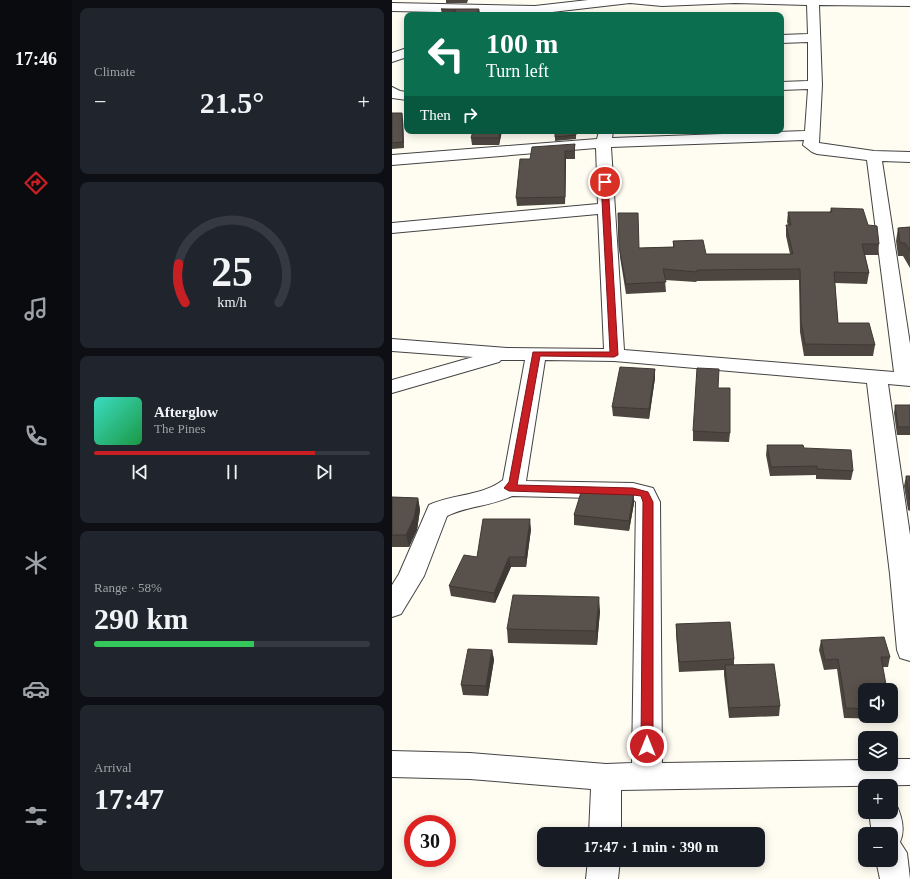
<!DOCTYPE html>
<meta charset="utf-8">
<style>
:root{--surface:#171b24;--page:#20242c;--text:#f1f3f6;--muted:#9ea1a6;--line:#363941;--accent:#c81f24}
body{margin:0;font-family:"Times New Roman",serif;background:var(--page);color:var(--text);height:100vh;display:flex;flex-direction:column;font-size:15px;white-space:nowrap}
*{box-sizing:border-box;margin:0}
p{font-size:13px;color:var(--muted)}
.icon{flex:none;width:22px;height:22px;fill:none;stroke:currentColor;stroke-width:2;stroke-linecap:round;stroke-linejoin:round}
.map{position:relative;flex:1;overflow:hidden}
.drawer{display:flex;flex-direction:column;gap:8px;padding:8px;background:#0d0f14;width:320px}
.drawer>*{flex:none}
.hud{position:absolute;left:12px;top:12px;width:380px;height:122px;border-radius:8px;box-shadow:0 2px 10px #0003;background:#0b6e4f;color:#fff;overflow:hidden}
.buttons{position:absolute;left:466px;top:683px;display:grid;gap:8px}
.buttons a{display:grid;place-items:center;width:40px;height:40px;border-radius:8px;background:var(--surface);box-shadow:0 2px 10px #0003;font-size:20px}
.speed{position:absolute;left:12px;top:815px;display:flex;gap:8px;font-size:20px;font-weight:700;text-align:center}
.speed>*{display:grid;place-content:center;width:52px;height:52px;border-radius:50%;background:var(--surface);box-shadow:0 2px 10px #0003;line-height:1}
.speed .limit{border:6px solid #d22;background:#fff;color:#111}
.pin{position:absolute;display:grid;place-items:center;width:34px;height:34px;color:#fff;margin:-17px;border:2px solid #fff;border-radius:50%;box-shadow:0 1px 4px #0007}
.me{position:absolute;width:44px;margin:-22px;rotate:0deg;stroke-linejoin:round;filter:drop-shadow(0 0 3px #0008)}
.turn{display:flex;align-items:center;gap:14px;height:84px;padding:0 16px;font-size:18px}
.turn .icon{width:52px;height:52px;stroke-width:2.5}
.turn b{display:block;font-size:28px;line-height:34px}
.then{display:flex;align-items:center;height:38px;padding:0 16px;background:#0003;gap:8px;font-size:15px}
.big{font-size:30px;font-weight:800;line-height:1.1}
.drawer .card{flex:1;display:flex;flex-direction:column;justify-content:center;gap:6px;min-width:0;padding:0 14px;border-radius:8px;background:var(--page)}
.drawer .dial{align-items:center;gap:0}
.dial svg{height:104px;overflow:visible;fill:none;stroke:var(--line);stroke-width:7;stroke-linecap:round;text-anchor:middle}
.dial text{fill:var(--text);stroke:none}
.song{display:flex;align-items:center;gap:12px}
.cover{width:48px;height:48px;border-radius:6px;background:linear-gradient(135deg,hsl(170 70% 55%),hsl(140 70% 35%))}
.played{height:4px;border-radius:2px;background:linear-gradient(90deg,var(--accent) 80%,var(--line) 80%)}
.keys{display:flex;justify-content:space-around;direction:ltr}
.heat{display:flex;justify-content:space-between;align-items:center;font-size:22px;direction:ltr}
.charge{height:6px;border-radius:3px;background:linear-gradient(90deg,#34c759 58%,var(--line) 0)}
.trip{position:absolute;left:145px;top:827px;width:228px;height:40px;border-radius:8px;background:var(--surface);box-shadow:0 2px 10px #0003;font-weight:800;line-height:40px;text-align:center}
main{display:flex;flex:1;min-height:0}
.dock{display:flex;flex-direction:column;width:72px;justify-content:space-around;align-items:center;background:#090b0e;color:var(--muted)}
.dock .icon{width:28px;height:28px}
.dock .selected{color:var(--accent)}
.dock b{font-size:18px;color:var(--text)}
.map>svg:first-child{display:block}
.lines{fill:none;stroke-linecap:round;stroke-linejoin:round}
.minor-casing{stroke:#434343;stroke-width:2}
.minor{fill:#fff;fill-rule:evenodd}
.wall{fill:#4d4640}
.shaded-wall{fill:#3e3934}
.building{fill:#59514b;stroke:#3e3934}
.route{fill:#c81f24;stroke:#821417}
</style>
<main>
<nav class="dock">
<b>17:46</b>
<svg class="icon selected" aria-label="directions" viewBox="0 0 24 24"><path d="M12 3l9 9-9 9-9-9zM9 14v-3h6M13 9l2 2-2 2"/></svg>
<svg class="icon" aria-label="music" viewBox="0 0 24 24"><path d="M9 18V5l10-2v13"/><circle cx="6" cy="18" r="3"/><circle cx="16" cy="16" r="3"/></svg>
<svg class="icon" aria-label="phone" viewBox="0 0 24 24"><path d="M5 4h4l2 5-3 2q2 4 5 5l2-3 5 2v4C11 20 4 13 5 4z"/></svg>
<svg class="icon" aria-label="climate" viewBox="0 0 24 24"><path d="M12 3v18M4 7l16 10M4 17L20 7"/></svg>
<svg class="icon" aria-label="car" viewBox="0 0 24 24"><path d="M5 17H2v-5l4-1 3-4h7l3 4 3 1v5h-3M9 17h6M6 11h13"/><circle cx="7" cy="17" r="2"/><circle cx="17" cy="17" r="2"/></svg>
<svg class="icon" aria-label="filters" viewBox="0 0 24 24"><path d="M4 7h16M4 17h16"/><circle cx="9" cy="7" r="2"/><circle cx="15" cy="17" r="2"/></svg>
</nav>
<section class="drawer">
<div class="card"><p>Climate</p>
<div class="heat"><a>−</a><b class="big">21.5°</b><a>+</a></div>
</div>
<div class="card dial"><svg viewBox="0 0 100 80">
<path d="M14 69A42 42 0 1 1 86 69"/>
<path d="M14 69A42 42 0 0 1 9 39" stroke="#c81f24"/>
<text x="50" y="56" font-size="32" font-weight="700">25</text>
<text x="50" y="72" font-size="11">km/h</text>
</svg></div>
<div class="card">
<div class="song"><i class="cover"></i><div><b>Afterglow</b><p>The Pines</p></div></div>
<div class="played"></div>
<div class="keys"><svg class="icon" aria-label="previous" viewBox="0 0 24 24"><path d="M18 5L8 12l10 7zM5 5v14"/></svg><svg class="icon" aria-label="pause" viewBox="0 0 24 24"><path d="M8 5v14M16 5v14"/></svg><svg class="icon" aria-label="next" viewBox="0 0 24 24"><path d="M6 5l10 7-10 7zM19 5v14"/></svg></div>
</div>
<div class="card"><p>Range · 58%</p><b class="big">290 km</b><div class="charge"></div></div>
<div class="card"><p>Arrival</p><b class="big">17:47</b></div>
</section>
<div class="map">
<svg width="518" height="879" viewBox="0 0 518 879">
<rect width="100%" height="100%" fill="#fffdf2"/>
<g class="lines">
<defs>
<path id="minor" d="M196,0H518V6L427,5L430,85L427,143L482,151L518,152V162L490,161L518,344V386L496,384L518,535V661L508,658L505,650L498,574L475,383L222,361L153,360L134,481L241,483L261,488L268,502L270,763L473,760V764H499V759H518V785L229,790V834H197L199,789L78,779L0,777V751L78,753L214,764L240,763L244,502L241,499L120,496C99,506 75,506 55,516L32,576L9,614L0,617V585L7,574L37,505C60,494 91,496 111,480L133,360H109L107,362L0,393V380L81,357L0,351V339L115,348L212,349L206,214L0,233V223L206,204L204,148L0,165V155L205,139L207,131H221L220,138L413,131L416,89L389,90V82L416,81V42L389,43V35L416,34L415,5L343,3L270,6L238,3L143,14L0,11V3L143,6ZM412,140L411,145L420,152L425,154L475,160L502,372L232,350L219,147Z
M15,48V57L0,62V53Z
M0,87L8,91L15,92V100L0,98Z
M499,801L503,802C509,814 514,829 508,842L515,853L518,879H488L484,860H499V834H480L477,812H499Z
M196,860H228L226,879H194Z"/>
</defs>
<use href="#minor" class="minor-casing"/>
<use href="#minor" class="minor"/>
</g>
<path class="wall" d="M54,0H76L75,3H54Z
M49,9H87L88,14V15H50Z
M0,113L11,119L12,148L0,149Z
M110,131L107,145H80L79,138Z
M163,131H184V139L163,141Z
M183,144V159H174L173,204L125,206L124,198L138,159Z
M439,208L476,225L487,244L486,255H473L477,273L475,284L443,283L446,323L483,345L481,356H412L408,332L407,280L305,281L304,282L273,280L274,292L234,294L228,257L226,213L247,248L281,247V241L314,254H398L394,236V225H396L395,222L396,212H438Z
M518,227V268L511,256H506L504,241L506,228Z
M263,369V378L257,419L221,416L220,407Z
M326,388L338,433L337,442L301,441V431Z
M503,405H518V435H505L502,413Z
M375,445L412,448L461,471L459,480L424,479V475L378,476L374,455Z
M514,476H518V511L516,510L512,486Z
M0,497L26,498L28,510L25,530L17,547H0Z
M242,503L237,531L182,525V515Z
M139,529L134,567H119L103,603L59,596L57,586L85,557Z
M208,611L205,645L116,643L115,629Z
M284,624L342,659V665L388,706L387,716L337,718L332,675V670L287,672L284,634Z
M429,640L498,657L496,667H491L473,690V716H497L496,719L452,718L445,669L432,670L427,650Z
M100,650L102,660L96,696L71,695L69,685Z"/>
<path class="shaded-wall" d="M87,9L88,15H84Z
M10,113L11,119L12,148L11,142Z
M108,131H110L107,145V138Z
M173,151L174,159L173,204Z
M263,369V378L257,419V409Z
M242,493V503L237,531V521Z
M26,498L28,510L25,530L17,547L14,535Z
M138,519L139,529L134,567L133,557Z
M117,557L119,567L103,603L102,593Z
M207,597L208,611L205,645L204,631Z
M100,650L102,660L96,696L94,686Z"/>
<path class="building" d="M49,9H87L84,15H62L64,10Z
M0,113H10L11,142L0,143Z
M81,131H108L107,138H79Z
M163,131H184V135L163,137Z
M183,144L182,151H173V197L124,198L128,159H138L140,147Z
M439,208L471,209L476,225L485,226L487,244H470L477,273L442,272L446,323H477L483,345L413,344L409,321L408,269L305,270V272L271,269L274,282L234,284L227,247L226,213H246L247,248L282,247L281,241L311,240L314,254H401L394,225H399L396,212H440Z
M518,227V251L513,243H508L506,228Z
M228,367L263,369L257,409L220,407Z
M305,368L327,369L326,388H338V433L301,431Z
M503,405H518V427H506Z
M375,445H411L412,448L459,450L461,471L425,469V466L379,467Z
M514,476H518V500Z
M190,489L242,493L237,521L182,515Z
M0,497L26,498L22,518L14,535H0Z
M91,519H138L133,557H117L102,593L57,586L72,555L85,557Z
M121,595L207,597L204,631L115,629Z
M338,622L342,659L287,662L284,624Z
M492,637L498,657H489L495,690H473V709L454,708L446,659L433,660L429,640Z
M76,649L100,650L94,686L69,685Z
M382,664L388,706L337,708L333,665Z"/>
<path class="route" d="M213,180L216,182L226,355L222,357L148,356L125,485L241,488L256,492L261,502V746L259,750L255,751L251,750L249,746L251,502L249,496L241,495L117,491L112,488L117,482L141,352H218L209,182Z"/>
</svg>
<div class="buttons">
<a><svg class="icon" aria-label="sound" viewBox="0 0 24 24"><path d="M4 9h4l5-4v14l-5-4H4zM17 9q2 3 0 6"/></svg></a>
<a><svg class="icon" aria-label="layers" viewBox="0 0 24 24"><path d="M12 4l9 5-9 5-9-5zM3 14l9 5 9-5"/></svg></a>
<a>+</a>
<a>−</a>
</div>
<div class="speed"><div class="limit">30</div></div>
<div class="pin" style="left:213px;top:182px;background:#d93025"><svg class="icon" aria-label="arrive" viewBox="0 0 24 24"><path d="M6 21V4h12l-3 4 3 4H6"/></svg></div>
<svg class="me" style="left:255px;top:746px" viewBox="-20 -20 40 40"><circle r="17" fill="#c81f24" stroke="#fff" stroke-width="3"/><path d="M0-11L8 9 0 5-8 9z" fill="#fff"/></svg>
<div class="trip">17:47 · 1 min · 390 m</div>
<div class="hud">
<div class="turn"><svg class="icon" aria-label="left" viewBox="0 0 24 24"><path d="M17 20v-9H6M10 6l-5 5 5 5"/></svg><div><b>100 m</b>Turn left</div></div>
<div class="then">Then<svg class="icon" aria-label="right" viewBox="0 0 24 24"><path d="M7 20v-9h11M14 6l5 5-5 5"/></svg></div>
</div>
</div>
</main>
